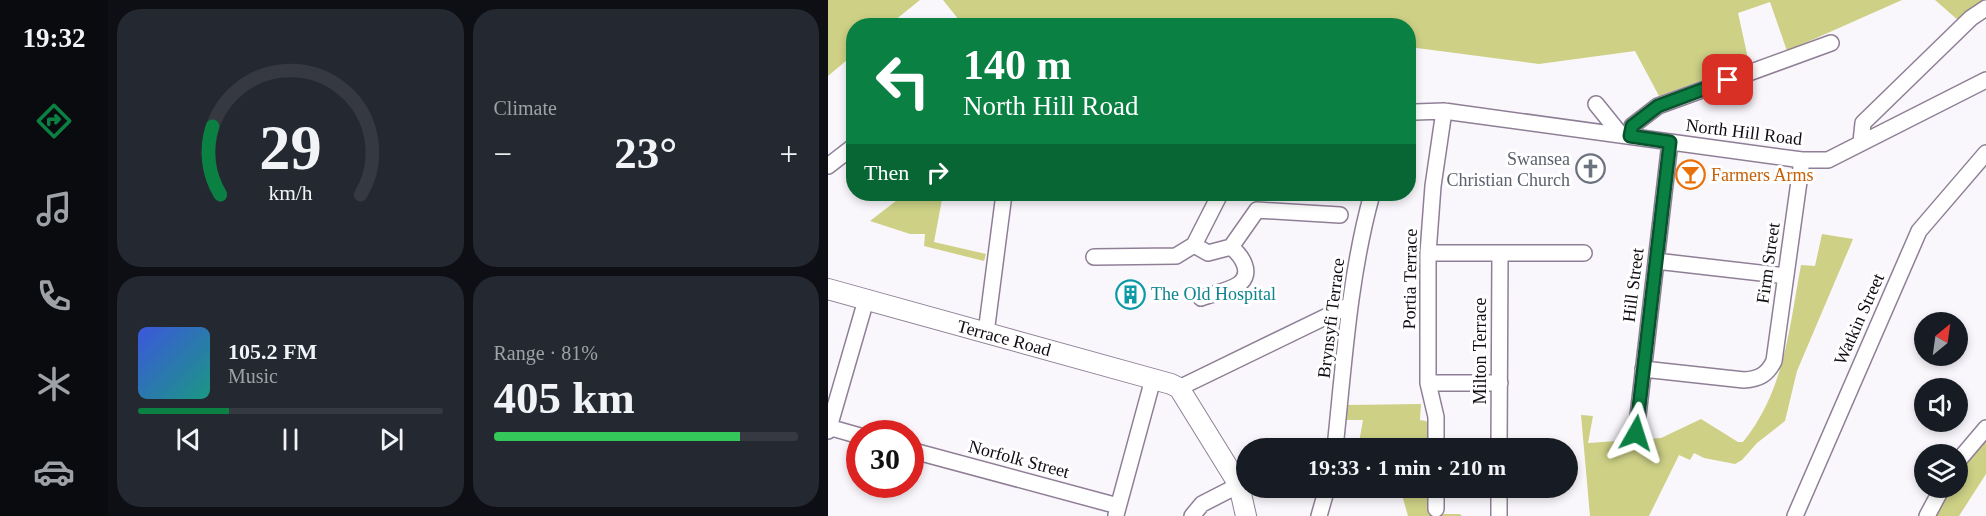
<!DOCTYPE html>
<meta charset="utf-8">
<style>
:root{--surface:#171b24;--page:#242831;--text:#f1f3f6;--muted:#9ea1a6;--line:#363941;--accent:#0b8043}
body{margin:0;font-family:"Times New Roman",serif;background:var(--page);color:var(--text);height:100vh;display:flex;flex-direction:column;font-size:22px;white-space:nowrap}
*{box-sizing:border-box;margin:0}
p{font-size:20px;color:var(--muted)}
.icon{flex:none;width:33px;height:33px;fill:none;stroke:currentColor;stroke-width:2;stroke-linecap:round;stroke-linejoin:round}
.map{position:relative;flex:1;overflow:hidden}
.details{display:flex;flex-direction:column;gap:9px;padding:9px;background:#0d0f14;width:720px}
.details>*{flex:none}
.guide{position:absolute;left:18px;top:18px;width:570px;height:183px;border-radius:24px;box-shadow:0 3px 9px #0003;background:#0b8043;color:#fff;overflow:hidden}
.needle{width:39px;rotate:29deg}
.buttons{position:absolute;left:1086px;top:312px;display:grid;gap:12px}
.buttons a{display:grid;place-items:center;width:54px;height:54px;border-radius:50%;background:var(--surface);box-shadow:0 3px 9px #0003;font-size:30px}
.speed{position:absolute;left:18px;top:420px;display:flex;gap:12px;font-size:30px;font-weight:700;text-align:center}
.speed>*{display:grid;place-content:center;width:78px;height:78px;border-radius:50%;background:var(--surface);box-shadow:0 3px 9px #0003;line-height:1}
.speed .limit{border:9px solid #d22;background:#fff;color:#111}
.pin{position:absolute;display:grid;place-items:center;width:51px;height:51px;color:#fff;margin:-26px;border-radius:12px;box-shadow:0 3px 9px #0006}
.me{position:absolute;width:66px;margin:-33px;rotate:6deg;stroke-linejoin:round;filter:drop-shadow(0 0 4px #0008)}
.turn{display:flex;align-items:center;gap:21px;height:126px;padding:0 18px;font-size:27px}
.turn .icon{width:78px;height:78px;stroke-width:2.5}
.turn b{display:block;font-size:42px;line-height:51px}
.then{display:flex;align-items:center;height:57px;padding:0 18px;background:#0003;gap:12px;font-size:22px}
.big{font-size:45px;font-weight:800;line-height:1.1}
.details .widget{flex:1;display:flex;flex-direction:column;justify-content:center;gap:9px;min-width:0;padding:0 21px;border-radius:24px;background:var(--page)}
.details .dial{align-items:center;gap:0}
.dial svg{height:156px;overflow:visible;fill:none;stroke:var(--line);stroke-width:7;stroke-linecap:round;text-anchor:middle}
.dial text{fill:var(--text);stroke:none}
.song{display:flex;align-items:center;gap:18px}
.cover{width:72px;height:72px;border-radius:9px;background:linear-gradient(135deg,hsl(230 70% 55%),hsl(170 70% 35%))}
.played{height:6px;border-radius:3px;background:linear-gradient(90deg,var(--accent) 30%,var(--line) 30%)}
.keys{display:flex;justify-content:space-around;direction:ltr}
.heat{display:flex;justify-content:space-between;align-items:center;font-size:33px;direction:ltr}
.charge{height:9px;border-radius:4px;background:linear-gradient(90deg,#34c759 81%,var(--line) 0)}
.details .tiles{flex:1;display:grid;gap:9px;grid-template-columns:repeat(2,1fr)}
.trip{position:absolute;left:408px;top:438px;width:342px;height:60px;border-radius:30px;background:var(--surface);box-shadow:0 3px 9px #0003;font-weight:800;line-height:60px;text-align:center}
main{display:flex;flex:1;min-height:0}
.dock{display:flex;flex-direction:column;width:108px;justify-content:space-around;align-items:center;background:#090b0e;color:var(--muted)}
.dock .icon{width:42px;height:42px}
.dock .selected{color:var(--accent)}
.dock b{font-size:27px;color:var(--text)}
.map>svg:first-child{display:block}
.green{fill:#cdd085}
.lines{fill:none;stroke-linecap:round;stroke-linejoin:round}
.minor-casing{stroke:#8f7f96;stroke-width:18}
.tertiary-casing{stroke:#8f7f96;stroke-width:22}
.minor{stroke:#fff;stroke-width:15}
.tertiary{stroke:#fff;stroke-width:20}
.route-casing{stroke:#07532c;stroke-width:15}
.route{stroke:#0b8043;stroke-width:10}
.labels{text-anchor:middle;stroke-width:6;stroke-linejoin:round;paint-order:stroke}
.street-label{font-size:18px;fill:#100a12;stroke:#fff}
.worship-label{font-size:18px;fill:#5b616d;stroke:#fff;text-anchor:end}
.food-label{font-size:18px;fill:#c56008;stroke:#fff;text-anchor:start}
.culture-label{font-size:18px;fill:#0d838f;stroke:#fff;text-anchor:start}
</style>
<main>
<nav class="dock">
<b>19:32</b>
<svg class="icon selected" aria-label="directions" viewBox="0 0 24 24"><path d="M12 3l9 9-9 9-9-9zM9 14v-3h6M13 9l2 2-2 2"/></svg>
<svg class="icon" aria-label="music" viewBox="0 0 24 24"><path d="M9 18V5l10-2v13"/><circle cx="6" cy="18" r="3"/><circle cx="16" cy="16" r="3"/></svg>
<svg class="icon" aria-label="phone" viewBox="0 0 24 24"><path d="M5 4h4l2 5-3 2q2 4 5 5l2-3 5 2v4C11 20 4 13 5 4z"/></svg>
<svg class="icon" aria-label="climate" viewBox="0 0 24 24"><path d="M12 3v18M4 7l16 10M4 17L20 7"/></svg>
<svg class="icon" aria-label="car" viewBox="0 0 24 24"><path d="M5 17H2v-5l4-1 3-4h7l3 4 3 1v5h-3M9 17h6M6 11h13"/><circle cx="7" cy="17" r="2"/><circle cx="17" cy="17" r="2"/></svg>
</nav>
<section class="details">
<div class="tiles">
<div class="widget dial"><svg viewBox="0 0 100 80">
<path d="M14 69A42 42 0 1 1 86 69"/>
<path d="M14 69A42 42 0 0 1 10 34" stroke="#0b8043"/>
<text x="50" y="56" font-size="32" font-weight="700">29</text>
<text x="50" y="72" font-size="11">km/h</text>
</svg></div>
<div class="widget"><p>Climate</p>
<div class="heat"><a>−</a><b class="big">23°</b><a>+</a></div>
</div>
<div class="widget">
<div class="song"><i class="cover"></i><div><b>105.2 FM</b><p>Music</p></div></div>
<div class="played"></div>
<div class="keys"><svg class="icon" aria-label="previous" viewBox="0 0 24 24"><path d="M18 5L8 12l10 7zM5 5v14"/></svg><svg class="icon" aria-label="pause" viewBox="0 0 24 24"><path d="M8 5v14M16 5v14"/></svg><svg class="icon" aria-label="next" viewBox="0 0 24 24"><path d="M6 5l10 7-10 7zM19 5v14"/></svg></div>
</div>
<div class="widget"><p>Range · 81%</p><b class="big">405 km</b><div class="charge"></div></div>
</div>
</section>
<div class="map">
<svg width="1158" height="516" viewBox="0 0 1158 516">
<rect width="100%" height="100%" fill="#faf7fc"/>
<path class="green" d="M0,0H92L61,25L26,26L25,55L0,76Z
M115,0H1074L959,51L942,2L910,13L921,63L831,96L807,51L711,64L581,47L580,26L135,25Z
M1107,0H1158V3L1131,21Z
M77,194H115L106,242L158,254L156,261L96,246L97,234H82L42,221Z
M994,234L1025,239L969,371L957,421L929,443L914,460L907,464L876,458L866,453L862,460L851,455L821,516H762L753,415L765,416L760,443L833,438L873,419L910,442H915C957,390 961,328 973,265L987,266Z
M593,404L592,420L598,421L603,426V448H530L535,420H518V405Z
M1158,436V474L1131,516H1105L1120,488H1130V471L1133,466Z
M572,488H603V514H632L634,516H580Z"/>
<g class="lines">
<defs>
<path id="minor" d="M768,104L793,135
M580,114L587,112L616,111L974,160H1000L1158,80
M802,136L804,126L830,106L1003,43
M1033,142L1035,123L1143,18L1158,8
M0,166L26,146
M366,245L380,253L403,247L429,210L512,215
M366,245L392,194
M600,253H756
M266,257L348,256L366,245
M828,261L958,276
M373,298C384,294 401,291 411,284C426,273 413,255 403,247
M158,333L176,194
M815,369L916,380C931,379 939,375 946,361L974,160
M600,383H672
M351,388L522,305
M0,427L32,436
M0,431L38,300
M808,433L842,142
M507,448C516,363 521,277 544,194
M608,448V417L600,383V253L605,186L616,111
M671,448L672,253
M82,450L290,506
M1130,461L1158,428
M608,488V509
M288,515L325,379
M364,516L374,504L411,485
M491,516L499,488
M671,516V488
M967,516L1091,231L1158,153
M1099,516L1114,488"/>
<path id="tertiary" d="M0,289L343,384L351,388L411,485L418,516"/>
</defs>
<use href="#minor" class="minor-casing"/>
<use href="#tertiary" class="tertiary-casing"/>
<use href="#minor" class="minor"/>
<use href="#tertiary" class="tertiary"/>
</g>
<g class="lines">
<defs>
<path id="route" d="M808,433L842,142L802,136L804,126L830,106L900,80"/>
</defs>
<use href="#route" class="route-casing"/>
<use href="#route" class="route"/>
</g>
<defs>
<symbol id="church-ring" viewBox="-11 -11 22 22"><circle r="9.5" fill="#fff" stroke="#6b7280" stroke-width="1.5"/><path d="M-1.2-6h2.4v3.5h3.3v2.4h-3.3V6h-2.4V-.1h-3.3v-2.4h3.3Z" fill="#6b7280"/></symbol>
<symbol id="bar-ring" viewBox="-11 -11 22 22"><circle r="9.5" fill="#fff" stroke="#e8710a" stroke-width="1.5"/><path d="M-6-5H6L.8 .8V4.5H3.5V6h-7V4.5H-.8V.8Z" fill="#e8710a"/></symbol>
<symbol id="building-ring" viewBox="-11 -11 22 22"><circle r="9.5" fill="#fff" stroke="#0f9aa8" stroke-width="1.5"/><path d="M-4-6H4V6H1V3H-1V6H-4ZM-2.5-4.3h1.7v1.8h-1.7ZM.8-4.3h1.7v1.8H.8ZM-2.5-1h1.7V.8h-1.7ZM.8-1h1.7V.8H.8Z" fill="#0f9aa8"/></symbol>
</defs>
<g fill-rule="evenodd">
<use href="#church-ring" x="746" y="152" width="33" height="33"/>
<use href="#bar-ring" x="846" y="158" width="33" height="33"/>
<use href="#building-ring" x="286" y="278" width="33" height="33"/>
</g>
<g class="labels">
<g class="street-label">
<text transform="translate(916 132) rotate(7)" y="6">North Hill Road</text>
<text transform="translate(940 263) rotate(-82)" y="6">Firm Street</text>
<text transform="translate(582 279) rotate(-89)" y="6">Portia Terrace</text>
<text transform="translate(805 285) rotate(-83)" y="6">Hill Street</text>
<text transform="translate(503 318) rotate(-83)" y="6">Brynsyfi Terrace</text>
<text transform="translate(1031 319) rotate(-66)" y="6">Watkin Street</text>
<text transform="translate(176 338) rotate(15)" y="6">Terrace Road</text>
<text transform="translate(652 351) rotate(-90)" y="6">Milton Terrace</text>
<text transform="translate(191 459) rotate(15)" y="6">Norfolk Street</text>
</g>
<g class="worship-label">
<text x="742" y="165">Swansea<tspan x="742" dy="21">Christian Church</tspan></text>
</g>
<g class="food-label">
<text x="883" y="181">Farmers Arms</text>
</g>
<g class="culture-label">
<text x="323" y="300">The Old Hospital</text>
</g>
</g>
</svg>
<div class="buttons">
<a><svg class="needle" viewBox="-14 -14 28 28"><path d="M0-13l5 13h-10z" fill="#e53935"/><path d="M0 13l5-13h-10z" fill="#9ea1a6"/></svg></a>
<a><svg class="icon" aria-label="sound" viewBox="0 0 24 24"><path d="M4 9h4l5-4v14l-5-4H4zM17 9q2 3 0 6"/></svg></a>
<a><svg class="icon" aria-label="layers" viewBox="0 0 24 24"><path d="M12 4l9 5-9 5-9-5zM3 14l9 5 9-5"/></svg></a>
</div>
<div class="speed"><div class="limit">30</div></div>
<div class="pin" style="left:900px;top:80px;background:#d93025"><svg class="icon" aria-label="arrive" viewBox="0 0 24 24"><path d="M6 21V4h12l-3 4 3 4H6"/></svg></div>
<svg class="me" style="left:808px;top:433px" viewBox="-20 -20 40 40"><path d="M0-17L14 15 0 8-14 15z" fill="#0b8043" stroke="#fff" stroke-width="4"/></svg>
<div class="trip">19:33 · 1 min · 210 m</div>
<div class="guide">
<div class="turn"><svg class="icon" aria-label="left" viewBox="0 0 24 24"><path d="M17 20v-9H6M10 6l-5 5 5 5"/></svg><div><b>140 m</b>North Hill Road</div></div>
<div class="then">Then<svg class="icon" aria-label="right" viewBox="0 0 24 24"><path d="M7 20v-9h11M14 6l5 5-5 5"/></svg></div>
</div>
</div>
</main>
